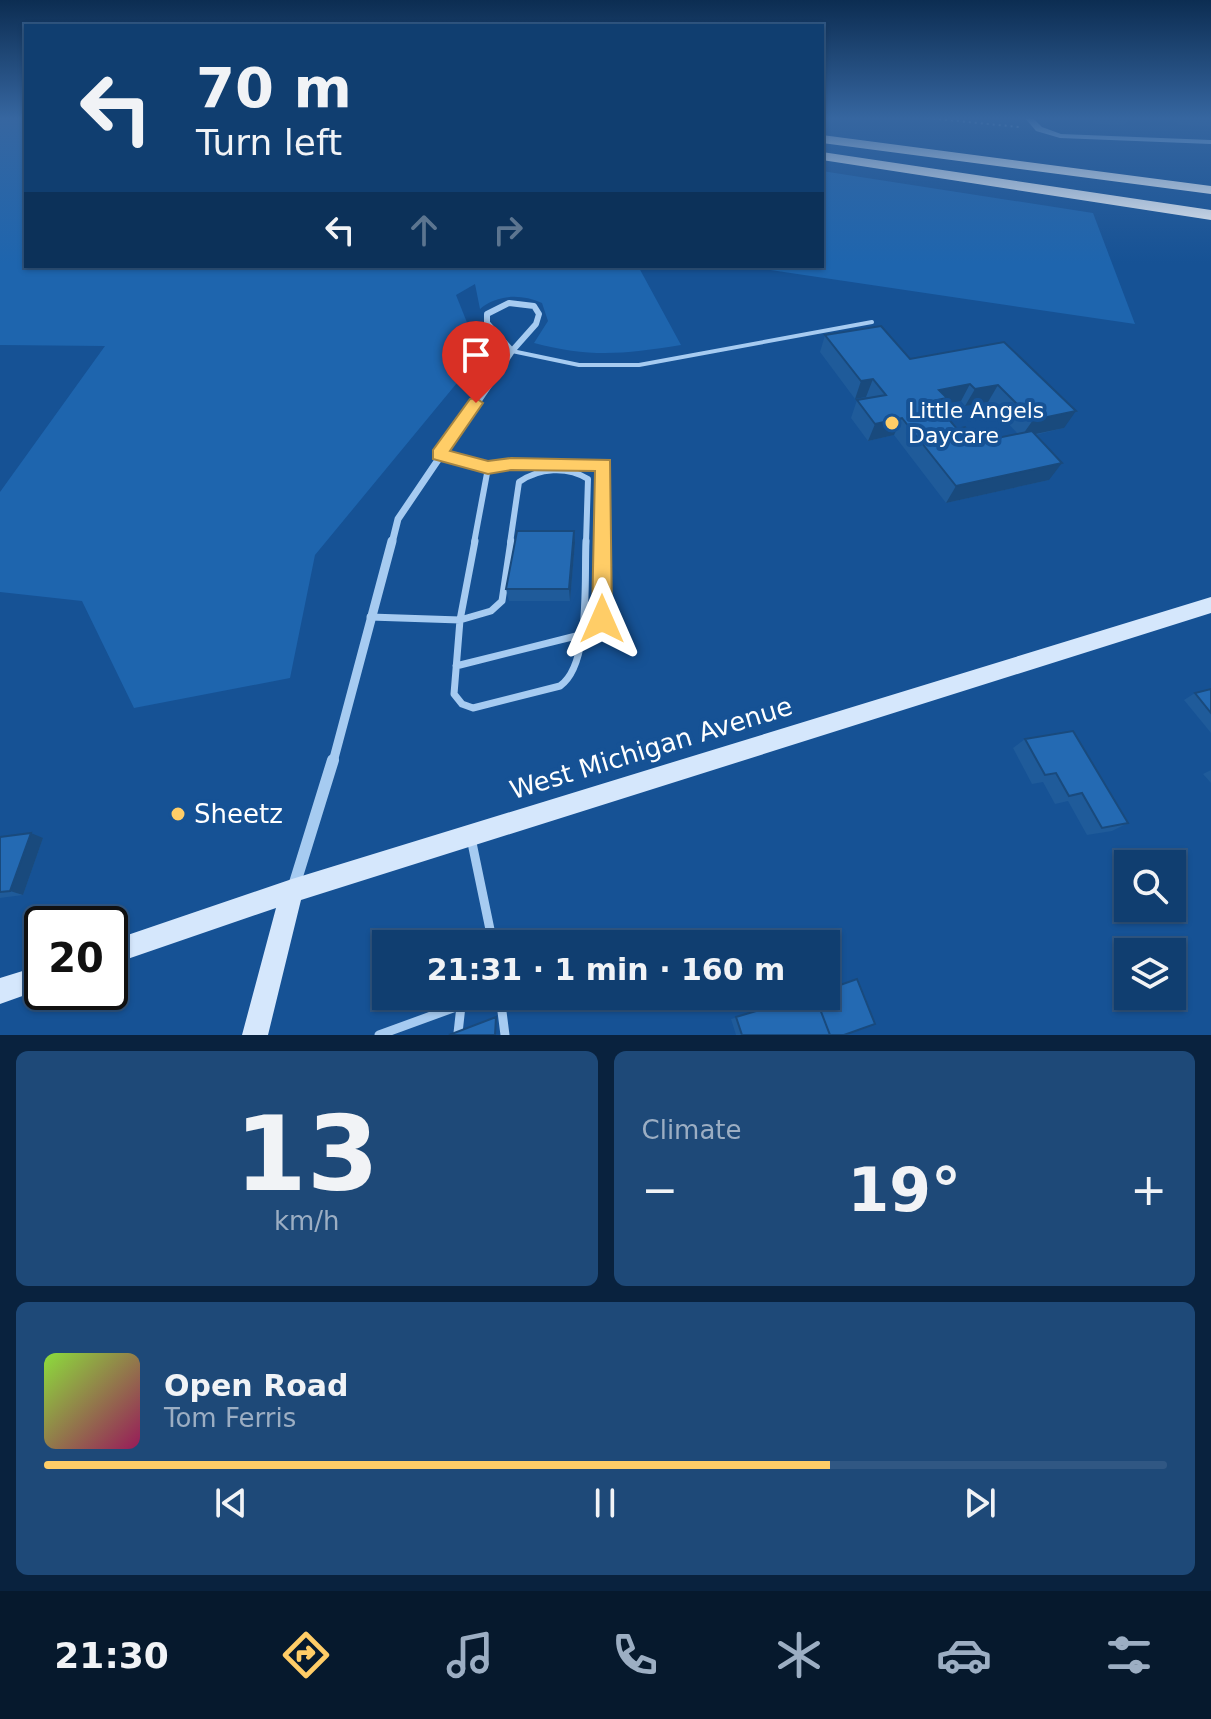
<!DOCTYPE html>
<meta charset="utf-8">
<style>
:root{--surface:#103e70;--page:#1e4978;--text:#f1f3f6;--muted:#9caec3;--line:#305783;--accent:#ffcd67}
body{margin:0;font-family:"DejaVu Sans",sans-serif;background:var(--page);color:var(--text);height:100vh;display:flex;flex-direction:column;font-size:30px;white-space:nowrap}
*{box-sizing:border-box;margin:0}
p{font-size:26px;color:var(--muted)}
.icon{flex:none;width:44px;height:44px;fill:none;stroke:currentColor;stroke-width:2;stroke-linecap:round;stroke-linejoin:round}
.map{position:relative;height:1035px;overflow:hidden}
.sheet{display:flex;flex-direction:column;gap:16px;padding:16px;background:#09223e;flex:1}
.sheet>*{flex:none}
.top-card{position:absolute;left:24px;top:24px;width:800px;height:244px;border-radius:0px;box-shadow:0 2px 6px #0004,0 0 0 2px var(--line);background:#103e70;color:var(--text);overflow:hidden}
.controls{position:absolute;left:1114px;top:850px;display:grid;gap:16px}
.controls a{display:grid;place-items:center;width:72px;height:72px;border-radius:0px;background:var(--surface);box-shadow:0 2px 6px #0004,0 0 0 2px var(--line);font-size:40px}
.speed{position:absolute;left:24px;top:906px;display:flex;gap:16px;font-size:40px;font-weight:700;text-align:center}
.speed>*{display:grid;place-content:center;width:104px;height:104px;border-radius:50%;background:var(--surface);box-shadow:0 2px 6px #0004,0 0 0 2px var(--line);line-height:1}
.speed .limit{border:4px solid #111;border-radius:12px;background:#fff;color:#111}
.pin{position:absolute;display:grid;place-items:center;width:68px;height:68px;color:#fff;margin:-82px -34px;border-radius:50% 50% 50% 0;rotate:-45deg;box-shadow:0 0 8px #0007}
.pin .icon{rotate:45deg}
.me{position:absolute;width:88px;margin:-44px;rotate:0deg;stroke-linejoin:round;filter:drop-shadow(0 0 6px #0008)}
.turn{display:flex;align-items:center;gap:28px;height:168px;padding:0 40px;font-size:36px}
.turn .icon{width:104px;height:104px;stroke-width:2.5}
.turn b{display:block;font-size:56px;line-height:68px}
.lanes{display:flex;align-items:center;height:76px;padding:0 40px;background:#0003;justify-content:center;gap:40px;direction:ltr}
.lanes .off{opacity:.35}
.big{font-size:60px;font-weight:700;line-height:1.1}
.sheet .tile{flex:1;display:flex;flex-direction:column;justify-content:center;gap:12px;min-width:0;padding:0 28px;border-radius:12px;background:var(--page)}
.sheet .dial{align-items:center;gap:0}
.dial b{font-size:104px;line-height:1}
.song{display:flex;align-items:center;gap:24px}
.cover{width:96px;height:96px;border-radius:12px;background:linear-gradient(135deg,hsl(90 70% 55%),hsl(330 70% 35%))}
.played{height:8px;border-radius:4px;background:linear-gradient(90deg,var(--accent) 70%,var(--line) 70%)}
.keys{display:flex;justify-content:space-around;direction:ltr}
.heat{display:flex;justify-content:space-between;align-items:center;font-size:44px;direction:ltr}
.sheet .tiles{flex:1;display:grid;gap:16px;grid-template-columns:1fr 1fr}
.tile:last-child{grid-column:span 2}
.trip{position:absolute;left:372px;top:930px;width:468px;height:80px;border-radius:0px;background:var(--surface);box-shadow:0 2px 6px #0004,0 0 0 2px var(--line);font-weight:700;line-height:80px;text-align:center}
.tabs{display:flex;height:128px;justify-content:space-around;align-items:center;background:#06192d;color:var(--muted)}
.tabs .icon{width:56px;height:56px}
.tabs .on{color:var(--accent)}
.tabs b{font-size:36px;color:var(--text)}
.map>svg:first-child{display:block}
.green{fill:#1e65ae}
.lines{fill:none;stroke-linecap:round;stroke-linejoin:round}
.path{stroke:#a6cbf1;stroke-width:2;stroke-dasharray:2 4;stroke-linecap:butt}
.service-far3{stroke:#a6cbf1;stroke-width:4}
.service-far2{stroke:#a6cbf1;stroke-width:6}
.service-far1{stroke:#a6cbf1;stroke-width:7}
.service{stroke:#a6cbf1;stroke-width:9}
.minor-far3{stroke:#a6cbf1;stroke-width:6}
.minor-far2{stroke:#a6cbf1;stroke-width:7}
.minor-far1{stroke:#a6cbf1;stroke-width:9}
.minor{stroke:#a6cbf1;stroke-width:12}
.tertiary{fill:#a6cbf1;fill-rule:evenodd}
.secondary{fill:#d5e7fc;fill-rule:evenodd}
.motorway{fill:#fff;fill-rule:evenodd}
.wall{fill:#1f5b9a;fill-rule:evenodd}
.shaded-wall{fill:#194a7d}
.building{fill:#246ab3;stroke:#194a7d;stroke-width:2}
.route{fill:#ffcd67;stroke:#a68543;stroke-width:2}
.poi-dot{fill:#ffcd67;stroke:#165295;stroke-width:3}
.labels{text-anchor:middle;stroke-width:8;stroke-linejoin:round;paint-order:stroke}
.poi-label{font-size:22px;fill:#fff;stroke:#165295;text-anchor:start}
.near-street-label{font-size:26px;fill:#fff;stroke:#165295}
.near-poi-label{font-size:26px;fill:#fff;stroke:#165295;text-anchor:start}
</style>
<div class="map">
<svg width="1211" height="1035" viewBox="0 0 1211 1035">
<rect width="100%" height="100%" fill="#165295"/>
<path class="green" d="M0,118H26V266H638L681,345C625,354 590,358 534,343L548,321L542,303C521,294 498,294 480,309L475,284L456,295L480,355L315,555L290,678L134,708L82,601L0,592V492L105,346L0,345Z
M822,171L1093,213L1135,324L743,266H822Z"/>
<g class="lines">
<path class="path" d="M927,118L1019,127"/>
<path class="service-far3" d="M512,351L579,365H639L872,322"/>
<path class="service-far2" d="M439,455L488,468L511,464L604,465L603,543
M474,543L488,468
M510,543L519,482C539,468 567,466 588,479L586,543"/>
<path class="service-far1" d="M370,617L460,620
M460,620L454,694L462,704L473,708L560,686C591,665 584,578 586,541
M460,620L475,541
M460,620L491,611L502,601L511,541
M456,666L580,635L602,619L603,541"/>
<path class="service" d="M471,838L493,944
M500,996L505,1035
M458,1033L461,1006
M379,1035L486,996"/>
<path class="minor-far3" d="M509,303L534,306L539,314L536,324L512,351L487,323V314Z
M500,369L512,351"/>
<path class="minor-far2" d="M392,543L398,519L501,367"/>
<path class="minor-far1" d="M333,762L392,541"/>
<path class="minor" d="M294,886L333,760"/>
<path class="tertiary" d="M1025,118H1033L1042,127L1061,134L1211,140V144L1060,138L1036,131Z"/>
<path class="secondary" d="M1211,597V613L301,900L268,1035H242L276,908L110,965V941L292,879Z
M42,965V989L0,1004V978Z"/>
<path class="motorway" d="M822,135L1211,186V194L822,143Z
M822,152L1211,210V220L822,160Z"/>
</g>
<path class="wall" d="M1086,118H1128L1124,125L1097,124Z
M1172,118H1211V126L1179,125Z
M825,335L910,359L1004,342L1064,428L1035,435L1049,480L946,503L894,435L868,441L851,418L857,400L868,398L866,397L855,399L820,352ZM961,401L965,406L988,402L1018,434L978,442L957,429L941,410L944,404Z
M574,531L575,543L570,601H509L506,589Z
M1211,689V733L1184,700L1195,693Z
M1025,739L1128,823L1112,831L1087,835L1068,801L1055,804L1043,782L1032,784L1013,748Z
M1211,770V783L1203,774Z
M0,837L43,838L23,895L0,898Z
M807,996L844,1035H736L731,1019Z"/>
<path class="shaded-wall" d="M873,379L866,397L855,399L861,381Z
M970,384L961,401L944,404L938,416L924,418L939,390Z
M998,385L988,402L965,406L975,389Z
M1076,411L1064,428L1021,437L1033,420Z
M902,418L894,435L868,441L875,424Z
M1062,463L1049,480L946,503L956,486Z
M574,531L575,543L570,601L569,589Z
M31,833L43,838L23,895L10,891Z"/>
<path class="building" d="M881,326L910,359L1004,342L1076,411L1033,420L998,385L975,389L970,384L939,390L947,398L933,401L957,429L965,427L978,442L1032,431L1062,463L956,486L902,418L875,424L857,400L886,395L873,379L861,381L825,335Z
M517,531H574L569,589H506Z
M1211,689V713L1195,693Z
M1073,731L1128,823L1102,828L1082,793L1069,796L1056,773L1045,775L1025,739Z
M31,833L10,891L0,892V837Z
M857,979L875,1024L844,1035H830L815,996H826V990Z
M807,996H815L830,1035H742L736,1017Z
M496,1017L495,1035H449Z"/>
<linearGradient id="sky" x2="0" y2="1"><stop stop-color="#0c2d52"/><stop offset="0.45" stop-color="#3666a0"/><stop offset="1" stop-color="#3666a0" stop-opacity="0"/></linearGradient>
<rect width="1211" height="263" fill="url(#sky)"/>
<path class="route" d="M476,398L483,403L450,451L488,461L511,458L610,460L612,619L609,625L602,628L592,619L595,471L511,470L488,474L433,459V450L470,399Z"/>
<g class="poi-dot">
<circle cx="892" cy="423" r="8"/>
<circle cx="178" cy="814" r="8"/>
</g>
<g class="labels">
<g class="poi-label">
<text x="908" y="418">Little Angels<tspan x="908" dy="25">Daycare</tspan></text>
</g>
<g class="near-street-label">
<text transform="translate(651 748) rotate(-17)" y="9">West Michigan Avenue</text>
</g>
<g class="near-poi-label">
<text x="194" y="823">Sheetz</text>
</g>
</g>
</svg>
<div class="controls">
<a><svg class="icon" aria-label="search" viewBox="0 0 24 24"><circle cx="10" cy="10" r="6"/><path d="M15 15l6 6"/></svg></a>
<a><svg class="icon" aria-label="layers" viewBox="0 0 24 24"><path d="M12 4l9 5-9 5-9-5zM3 14l9 5 9-5"/></svg></a>
</div>
<div class="speed"><div class="limit">20</div></div>
<div class="pin" style="left:476px;top:403px;background:#d93025"><svg class="icon" aria-label="arrive" viewBox="0 0 24 24"><path d="M6 21V4h12l-3 4 3 4H6"/></svg></div>
<svg class="me" style="left:602px;top:619px" viewBox="-20 -20 40 40"><path d="M0-17L14 15 0 8-14 15z" fill="#ffcd67" stroke="#fff" stroke-width="4"/></svg>
<div class="trip">21:31 · 1 min · 160 m</div>
<div class="top-card">
<div class="turn"><svg class="icon" aria-label="left" viewBox="0 0 24 24"><path d="M17 20v-9H6M10 6l-5 5 5 5"/></svg><div><b>70 m</b>Turn left</div></div>
<div class="lanes"><svg class="icon" aria-label="left" viewBox="0 0 24 24"><path d="M17 20v-9H6M10 6l-5 5 5 5"/></svg><svg class="icon off" aria-label="ahead" viewBox="0 0 24 24"><path d="M12 20V5M6 11l6-6 6 6"/></svg><svg class="icon off" aria-label="right" viewBox="0 0 24 24"><path d="M7 20v-9h11M14 6l5 5-5 5"/></svg></div>
</div>
</div>
<section class="sheet">
<div class="tiles">
<div class="tile dial"><b>13</b><p>km/h</p></div>
<div class="tile"><p>Climate</p>
<div class="heat"><a>−</a><b class="big">19°</b><a>+</a></div>
</div>
<div class="tile">
<div class="song"><i class="cover"></i><div><b>Open Road</b><p>Tom Ferris</p></div></div>
<div class="played"></div>
<div class="keys"><svg class="icon" aria-label="previous" viewBox="0 0 24 24"><path d="M18 5L8 12l10 7zM5 5v14"/></svg><svg class="icon" aria-label="pause" viewBox="0 0 24 24"><path d="M8 5v14M16 5v14"/></svg><svg class="icon" aria-label="next" viewBox="0 0 24 24"><path d="M6 5l10 7-10 7zM19 5v14"/></svg></div>
</div>
</div>
</section>
<nav class="tabs">
<b>21:30</b>
<svg class="icon on" aria-label="directions" viewBox="0 0 24 24"><path d="M12 3l9 9-9 9-9-9zM9 14v-3h6M13 9l2 2-2 2"/></svg>
<svg class="icon" aria-label="music" viewBox="0 0 24 24"><path d="M9 18V5l10-2v13"/><circle cx="6" cy="18" r="3"/><circle cx="16" cy="16" r="3"/></svg>
<svg class="icon" aria-label="phone" viewBox="0 0 24 24"><path d="M5 4h4l2 5-3 2q2 4 5 5l2-3 5 2v4C11 20 4 13 5 4z"/></svg>
<svg class="icon" aria-label="climate" viewBox="0 0 24 24"><path d="M12 3v18M4 7l16 10M4 17L20 7"/></svg>
<svg class="icon" aria-label="car" viewBox="0 0 24 24"><path d="M5 17H2v-5l4-1 3-4h7l3 4 3 1v5h-3M9 17h6M6 11h13"/><circle cx="7" cy="17" r="2"/><circle cx="17" cy="17" r="2"/></svg>
<svg class="icon" aria-label="filters" viewBox="0 0 24 24"><path d="M4 7h16M4 17h16"/><circle cx="9" cy="7" r="2"/><circle cx="15" cy="17" r="2"/></svg>
</nav>
